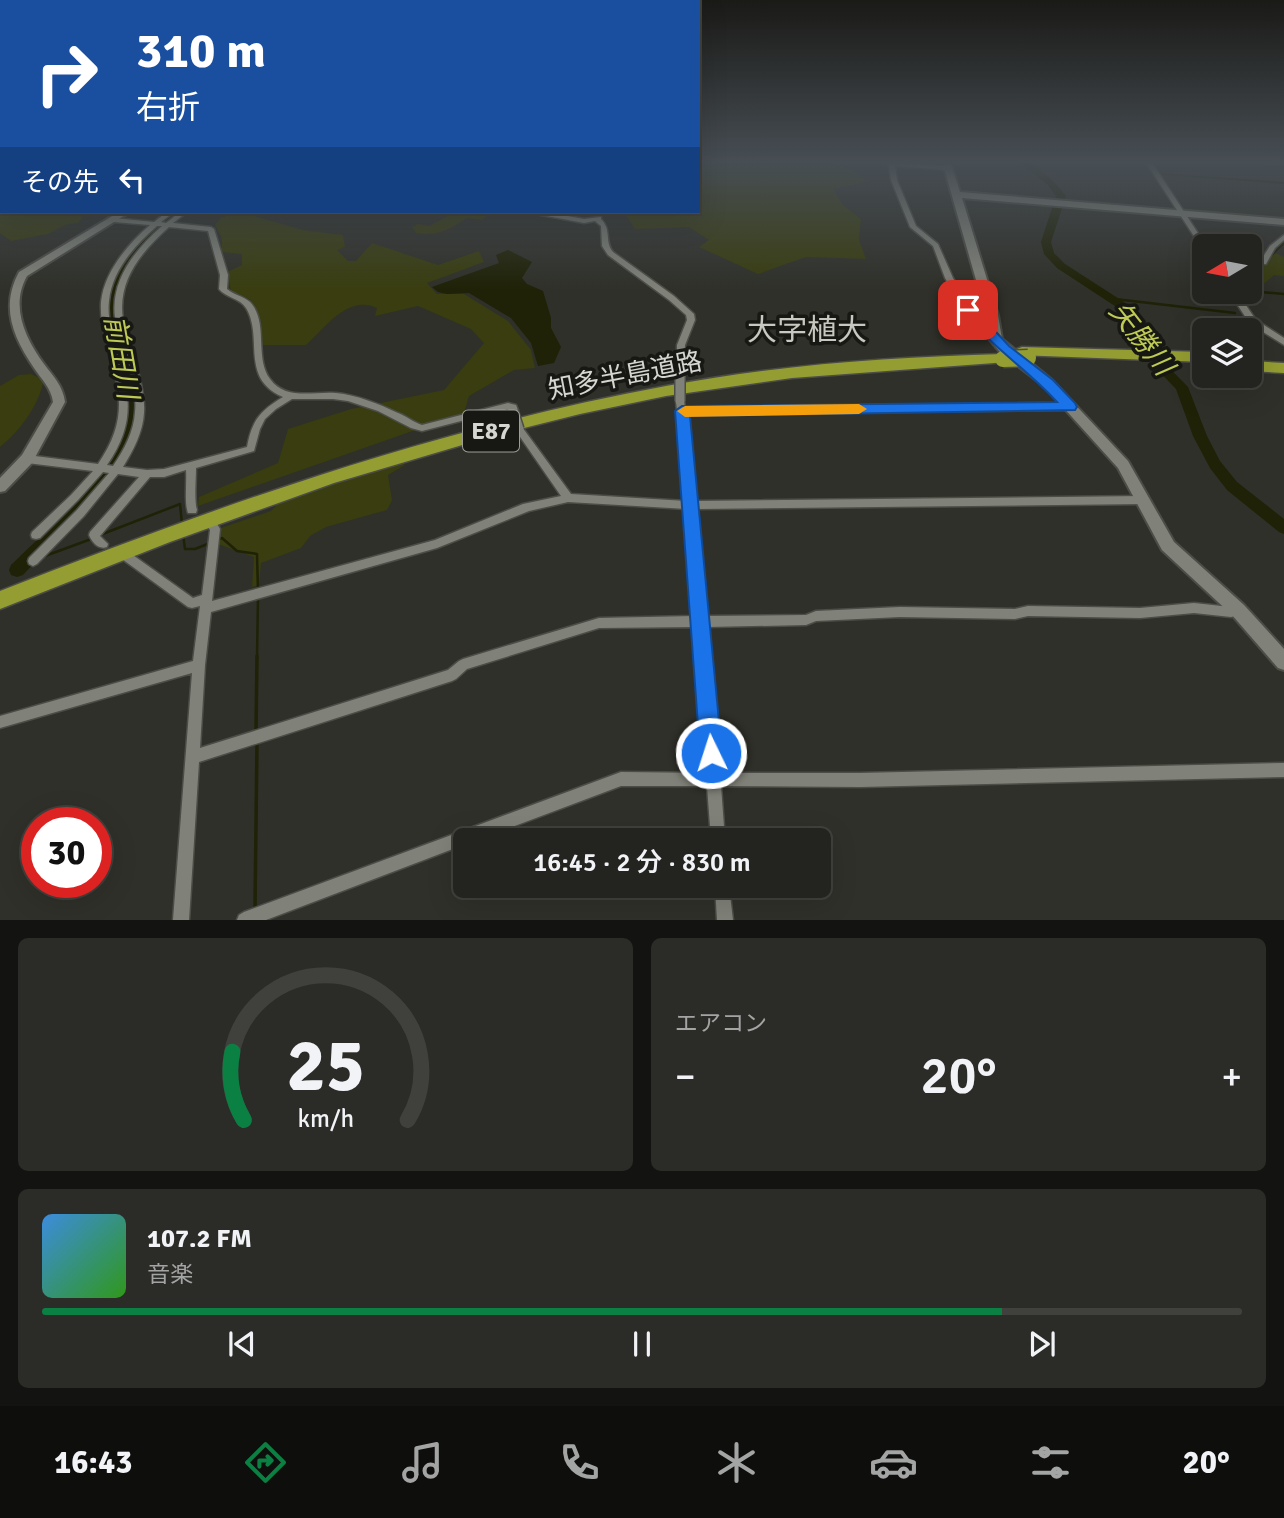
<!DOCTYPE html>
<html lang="ja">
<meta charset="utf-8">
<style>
:root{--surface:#23241f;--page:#2b2c28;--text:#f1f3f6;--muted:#a3a4a4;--line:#40413d;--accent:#0b8043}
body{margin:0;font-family:Signika,"Noto Sans JP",sans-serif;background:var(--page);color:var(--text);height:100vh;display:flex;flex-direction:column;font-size:26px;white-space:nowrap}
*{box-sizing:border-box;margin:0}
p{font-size:23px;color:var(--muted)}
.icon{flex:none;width:38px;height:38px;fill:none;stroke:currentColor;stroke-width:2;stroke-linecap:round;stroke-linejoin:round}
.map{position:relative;height:920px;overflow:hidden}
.panel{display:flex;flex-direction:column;gap:18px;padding:18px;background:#131411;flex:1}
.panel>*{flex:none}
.banner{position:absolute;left:0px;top:0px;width:700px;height:214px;box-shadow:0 7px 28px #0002,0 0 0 2px var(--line);background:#1a4fa0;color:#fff;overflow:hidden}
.needle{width:46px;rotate:260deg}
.fabs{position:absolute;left:1192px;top:234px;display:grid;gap:14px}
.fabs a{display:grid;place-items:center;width:70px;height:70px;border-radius:10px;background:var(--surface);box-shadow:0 7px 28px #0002,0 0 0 2px var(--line);font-size:35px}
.speed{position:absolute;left:21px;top:807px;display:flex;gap:14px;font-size:35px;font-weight:700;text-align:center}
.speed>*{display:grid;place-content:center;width:91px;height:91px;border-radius:50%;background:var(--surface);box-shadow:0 7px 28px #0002,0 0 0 2px var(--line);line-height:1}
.speed .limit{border:10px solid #d22;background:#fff;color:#111}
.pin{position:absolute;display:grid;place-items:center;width:60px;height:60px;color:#fff;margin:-30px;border-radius:14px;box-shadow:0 4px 10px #0006}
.me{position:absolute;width:77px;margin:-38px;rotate:356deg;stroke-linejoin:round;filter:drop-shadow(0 0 5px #0008)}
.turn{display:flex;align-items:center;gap:24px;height:147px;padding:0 21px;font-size:32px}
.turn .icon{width:91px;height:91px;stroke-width:2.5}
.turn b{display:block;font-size:49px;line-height:60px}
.then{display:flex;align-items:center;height:66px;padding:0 21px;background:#0003;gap:14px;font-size:26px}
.big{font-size:52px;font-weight:600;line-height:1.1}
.panel .tile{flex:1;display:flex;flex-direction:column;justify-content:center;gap:10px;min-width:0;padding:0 24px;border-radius:10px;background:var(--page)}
.panel .dial{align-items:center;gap:0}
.dial svg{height:182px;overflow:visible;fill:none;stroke:var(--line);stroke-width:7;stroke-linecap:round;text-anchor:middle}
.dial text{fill:var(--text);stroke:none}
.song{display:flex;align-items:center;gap:21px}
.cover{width:84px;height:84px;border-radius:10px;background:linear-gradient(135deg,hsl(210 70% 55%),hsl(110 70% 35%))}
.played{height:7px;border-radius:4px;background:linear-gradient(90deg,var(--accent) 80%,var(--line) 80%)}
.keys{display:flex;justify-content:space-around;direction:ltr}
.heat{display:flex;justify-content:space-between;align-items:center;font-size:38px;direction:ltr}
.panel .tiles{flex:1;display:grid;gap:18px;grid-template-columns:1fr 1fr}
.tile:last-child{grid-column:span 2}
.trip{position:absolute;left:453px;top:828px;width:378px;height:70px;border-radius:10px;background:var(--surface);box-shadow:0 7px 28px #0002,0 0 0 2px var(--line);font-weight:600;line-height:70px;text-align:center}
.tab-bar{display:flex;height:112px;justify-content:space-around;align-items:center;background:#0e0e0c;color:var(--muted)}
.tab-bar .icon{width:49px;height:49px}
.tab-bar .on{color:var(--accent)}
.tab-bar b{font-size:32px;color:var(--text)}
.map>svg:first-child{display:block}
.green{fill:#393d0f}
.water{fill:#1f2206}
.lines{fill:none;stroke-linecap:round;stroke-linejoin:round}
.stream-far2{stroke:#1f2206;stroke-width:2}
.stream-far1{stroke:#1f2206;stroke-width:2.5}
.stream{stroke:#1f2206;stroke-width:3.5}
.river{fill:#1f2206;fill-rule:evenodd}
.street-casing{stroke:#4c4d47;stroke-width:3}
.secondary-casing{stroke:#4c4d47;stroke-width:4}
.highway-casing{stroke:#4c4d47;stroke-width:3}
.street{fill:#808279;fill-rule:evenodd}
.secondary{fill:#808279;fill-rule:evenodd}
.highway{fill:#949d31;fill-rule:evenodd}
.street-bridge-casing{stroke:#4c4d47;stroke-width:12;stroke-linecap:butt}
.highway-bridge-casing{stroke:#4c4d47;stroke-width:19;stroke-linecap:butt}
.street-bridge{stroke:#808279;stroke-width:9}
.highway-bridge{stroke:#949d31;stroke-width:16}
.route{fill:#1a73e8;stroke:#114b97;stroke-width:2}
.slow{fill:#f59e0b}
.labels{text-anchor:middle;stroke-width:7;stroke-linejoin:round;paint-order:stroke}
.shield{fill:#171814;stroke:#9c9d99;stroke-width:2}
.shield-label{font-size:24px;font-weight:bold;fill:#d5d6d2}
.street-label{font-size:26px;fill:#d5d6d2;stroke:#171814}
.water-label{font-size:28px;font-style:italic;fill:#bfca54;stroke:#171814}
.quarter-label{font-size:30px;fill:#c7c8bf;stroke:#171814}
</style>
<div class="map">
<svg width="1284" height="920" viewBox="0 0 1284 920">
<rect width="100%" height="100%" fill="#2f3029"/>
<path class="green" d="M0,161L2,212H66L83,217L78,223L65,225L48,234L11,241L0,233Z
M719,161C758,161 840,150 867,182L833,189L842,204L861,219L859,240L866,259L806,257L758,274L699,247L709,240L689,227L635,229L624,212H698V167L717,165Z
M240,212L303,230L343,235L345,247L337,250L348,261H356L372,243L438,265L479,251L484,262L427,283L437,294H464L508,321L531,350L535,368L514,370L469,396L464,413L198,506L199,497L278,463L288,429L351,409L444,390L484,343L471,329L418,306L375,316L377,308C348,294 325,328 306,345H259V319L251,300L231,291L227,272L242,265V254L222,252V238L215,225L220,218Z
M455,212H491L482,220L467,218C449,230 439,236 416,233L412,227L418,224L429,226Z
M1273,252L1284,257V276L1274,275L1255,291H1250V273L1259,270Z
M31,374L44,380C38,406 21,430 0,447V386L19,375Z
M399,461L405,465L388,475L392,500L387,510L326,527L310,536L301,548L261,563L259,585L252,587L254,557L218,544V529L271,511L282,500Z"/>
<path class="water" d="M508,250L532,262L522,278L527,284L543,291L551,318V328L561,347L554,363L538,366L531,343L511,318L469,293L447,294L438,292L432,287L499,263L496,255Z"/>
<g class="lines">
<path class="stream-far2" d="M1151,161L1161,174L1284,183
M1269,258L1283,244L1284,239
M1250,286L1265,263"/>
<path class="stream-far1" d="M1250,291L1254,292
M1260,292L1284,294
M1115,299L1235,313
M183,534L185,549H195L210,543
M100,535L180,504L182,524
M216,541L222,538L237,551L257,554L258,591
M45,556L94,538
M257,658L258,597"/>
<path class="stream" d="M256,731L257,656
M255,909L257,741"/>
<path class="river" d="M1017,161C1036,161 1054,181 1066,196L1051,242L1054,253L1065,264L1127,304L1139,337L1188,387L1207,436L1220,461L1237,482L1284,519V534L1279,532L1227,490L1210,468L1193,436L1176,389L1130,341L1118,308L1057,268L1044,254L1041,242L1056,196L1048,185Z
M172,212H183C152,243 112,263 117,314C118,334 128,352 132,371C136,388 141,406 137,423C120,485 65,530 23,575L17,577L11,575L9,570L11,565C52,524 106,482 123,424C128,407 124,389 120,372C116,353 107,334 105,315C102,270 139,235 172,212Z"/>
<defs>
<path id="street" d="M888,161L948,166L951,168L948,170L895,166L897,180L916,226L938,244L953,278L971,309L999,338V342H993L964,310L945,278L933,246L910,227L891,180Z
M1145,161H1151L1207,247H1204V249L1201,247Z
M1277,161H1284V165Z
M167,212H174L161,222L166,223L180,212H187L173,223L211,227L214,229L228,275L227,289C234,295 243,296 250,302C269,322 254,357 270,379C286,401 314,391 336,393C357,395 379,404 398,413C406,416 413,422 422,425L508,403L516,405L518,410L513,413L510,412L508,409L422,431L411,428L378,411L348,401L333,399H292L276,409L265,419L260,429L254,451L196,468C196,479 194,501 197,510L196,513H188C184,502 187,484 186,470L164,477H150L100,536L108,544L107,547C98,550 92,542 89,535L90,532L139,477L118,474L84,516L37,564L33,566L29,564L28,561L29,558L77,510L109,473L103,472L78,500L40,538L36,539L32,538L31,535L32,532L71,495L93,471L27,463L24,461L22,459L24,457L27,455L98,464C126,423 122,396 109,350C104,335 100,319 101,302C104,272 128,244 150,225L114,222L111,220L114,218L154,222ZM157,226H162C135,250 110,280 115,318C117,332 123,346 127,359C131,376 137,395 135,412C134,431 124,450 113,466L107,465C136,423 130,395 117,348C112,333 107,317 109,301C112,270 135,245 157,226ZM169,227L208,231L220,275L219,289C226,298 240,298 246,308C264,338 239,378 283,397C260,411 252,420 247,447L164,469L147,470L123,467C133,451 143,432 144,413C145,400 142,388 139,375C135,356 126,338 123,319C117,280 142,251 169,227Z
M466,212H500L497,214H469Z
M533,212H545L584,219L601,217V219C612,230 604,241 613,252L674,296L694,314L695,320L685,345L683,378H677L676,376L677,345L687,320L686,315L669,300L608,255L602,246L601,226L595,221L584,223L536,214Z
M1284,235V240L1275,248L1266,264L1250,265V261L1261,260L1270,246Z
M1229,292H1237L1256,320L1284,338V345L1250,324Z
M680,398L684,401L685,408L1070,404L1074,407L1070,410L686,414L696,501L1143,496L1147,497L1148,500L1147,503L1143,504L697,509L706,616L806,615L816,611L900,607L1015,609L1028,606L1140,608L1194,603L1231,607L1238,605L1242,606L1244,610L1242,614L1231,617L1194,613L1140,618L1028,616L1015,619L900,617L816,621L806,625L707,627L719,773H860L1284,763V777L860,787L721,786L725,840H711L707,786H621L477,840H466V844L266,920H237L239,915L244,912L621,772L706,773L695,627L599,628L467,669L456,679L452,681L199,762L189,920H173L192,673L0,728V716L193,661L200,606L192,608L188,607L122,559L121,556L122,553L126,552L130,553L193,598L202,595L210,530L206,524L207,521C214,519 217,523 220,529L212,601L435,540L523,504L561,496L516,431L514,429L519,426L522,427L571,494L686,501L676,401ZM568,502L687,509L694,616L599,618L463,659L459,661L448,670L200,748L205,665L211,612L437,548L529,511Z
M715,886H729L733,920H717Z"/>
<path id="secondary" d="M942,161H950L960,192L1284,219V225L962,198L998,315L1002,339L1052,380L1128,461L1174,542L1244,605L1284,649V670L1278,668L1232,615L1162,550L1118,468L1044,386L1000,352L990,340L986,315Z
M119,212H130L27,276C10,306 25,338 44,364C53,376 63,386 65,402L32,463L5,491L0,492V478L22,455L53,402C51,388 42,380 34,368C13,337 0,307 19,272Z"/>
<path id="highway" d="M1022,347L1204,352V362L1017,355L1014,352L1017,349Z
M1003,354L1011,359L1008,362L792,378L666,396L580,414L496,435L334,483L170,542L0,609V591C217,506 437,428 666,386C777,365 890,357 1003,354Z
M1250,361L1284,363V373L1250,371Z"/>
</defs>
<use href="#street" class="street-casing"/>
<use href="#secondary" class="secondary-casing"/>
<use href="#highway" class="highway-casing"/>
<use href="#street" class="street"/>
<use href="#secondary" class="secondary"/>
<use href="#highway" class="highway"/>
<defs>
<path id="street-bridge" d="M680,376V401
M513,410L519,429"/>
<path id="highway-bridge" d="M1003,359L1028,358"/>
</defs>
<use href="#street-bridge" class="street-bridge-casing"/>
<use href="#highway-bridge" class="highway-bridge-casing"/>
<use href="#street-bridge" class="street-bridge"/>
<use href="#highway-bridge" class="highway-bridge"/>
</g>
<linearGradient id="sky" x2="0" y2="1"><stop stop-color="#1a1a17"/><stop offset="0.56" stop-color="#474e54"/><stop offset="1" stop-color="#474e54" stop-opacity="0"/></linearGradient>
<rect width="1284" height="290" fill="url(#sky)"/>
<path class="route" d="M968,306L973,307L1009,346L1053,380L1075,403L1077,407L1075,410L690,416L722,753L719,761L711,764L703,761L700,753L675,411L682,406L1057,402C1026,368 991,347 962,310Z"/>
<path class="slow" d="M859,404L867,409L859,414L685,417L677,411L685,406Z"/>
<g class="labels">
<rect class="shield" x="463" y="410.5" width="56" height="41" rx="5"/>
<g class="shield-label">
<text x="491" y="439">E87</text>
</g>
<g class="street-label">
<text transform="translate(625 375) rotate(-11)" y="9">知多半島道路</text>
</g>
<g class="water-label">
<text transform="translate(1142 338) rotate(52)" y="10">矢勝川</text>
<text transform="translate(122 357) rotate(80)" y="10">前田川</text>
</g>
<g class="quarter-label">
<text x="807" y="340">大字植大</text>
</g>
</g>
</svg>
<div class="fabs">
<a><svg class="needle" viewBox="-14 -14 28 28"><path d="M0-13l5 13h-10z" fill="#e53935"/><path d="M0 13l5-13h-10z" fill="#a3a4a4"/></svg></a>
<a><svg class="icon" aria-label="layers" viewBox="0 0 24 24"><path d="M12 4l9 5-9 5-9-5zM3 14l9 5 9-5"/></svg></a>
</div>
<div class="speed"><div class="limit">30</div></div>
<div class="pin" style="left:968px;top:310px;background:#d93025"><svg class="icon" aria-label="arrive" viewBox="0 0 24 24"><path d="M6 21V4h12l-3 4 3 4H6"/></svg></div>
<svg class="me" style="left:711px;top:753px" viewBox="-20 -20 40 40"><circle r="17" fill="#1a73e8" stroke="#fff" stroke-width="3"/><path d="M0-11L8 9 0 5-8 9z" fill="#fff"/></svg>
<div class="trip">16:45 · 2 分 · 830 m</div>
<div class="banner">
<div class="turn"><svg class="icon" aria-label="right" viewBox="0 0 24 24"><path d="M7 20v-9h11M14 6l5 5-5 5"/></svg><div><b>310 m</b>右折</div></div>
<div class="then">その先<svg class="icon" aria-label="left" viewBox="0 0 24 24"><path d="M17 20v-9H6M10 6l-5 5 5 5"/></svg></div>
</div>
</div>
<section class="panel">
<div class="tiles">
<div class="tile dial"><svg viewBox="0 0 100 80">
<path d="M14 69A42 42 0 1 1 86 69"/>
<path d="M14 69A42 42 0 0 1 9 39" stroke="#0b8043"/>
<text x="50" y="56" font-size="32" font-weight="700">25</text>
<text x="50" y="72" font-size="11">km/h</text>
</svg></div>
<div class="tile"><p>エアコン</p>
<div class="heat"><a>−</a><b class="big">20°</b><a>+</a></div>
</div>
<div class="tile">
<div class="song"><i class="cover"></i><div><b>107.2 FM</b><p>音楽</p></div></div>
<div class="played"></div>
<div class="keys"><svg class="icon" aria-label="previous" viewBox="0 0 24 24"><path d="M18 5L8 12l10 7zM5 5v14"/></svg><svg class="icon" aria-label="pause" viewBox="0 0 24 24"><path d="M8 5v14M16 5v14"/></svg><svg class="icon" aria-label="next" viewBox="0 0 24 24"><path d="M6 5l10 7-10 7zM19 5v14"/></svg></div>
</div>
</div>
</section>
<nav class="tab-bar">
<b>16:43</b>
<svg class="icon on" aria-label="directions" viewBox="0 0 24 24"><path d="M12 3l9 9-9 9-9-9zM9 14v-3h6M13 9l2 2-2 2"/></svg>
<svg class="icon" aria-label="music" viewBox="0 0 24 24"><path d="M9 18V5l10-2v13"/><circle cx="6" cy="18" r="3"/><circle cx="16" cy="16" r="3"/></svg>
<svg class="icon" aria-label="phone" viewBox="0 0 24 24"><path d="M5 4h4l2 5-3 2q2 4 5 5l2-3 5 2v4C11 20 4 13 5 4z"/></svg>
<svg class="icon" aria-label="climate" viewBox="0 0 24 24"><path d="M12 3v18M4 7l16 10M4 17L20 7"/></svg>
<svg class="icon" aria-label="car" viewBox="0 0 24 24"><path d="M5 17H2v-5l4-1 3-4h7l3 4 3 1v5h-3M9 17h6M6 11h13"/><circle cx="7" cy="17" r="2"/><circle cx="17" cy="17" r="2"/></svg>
<svg class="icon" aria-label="filters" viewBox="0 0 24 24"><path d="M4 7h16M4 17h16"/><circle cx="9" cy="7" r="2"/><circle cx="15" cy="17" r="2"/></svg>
<b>20°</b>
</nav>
